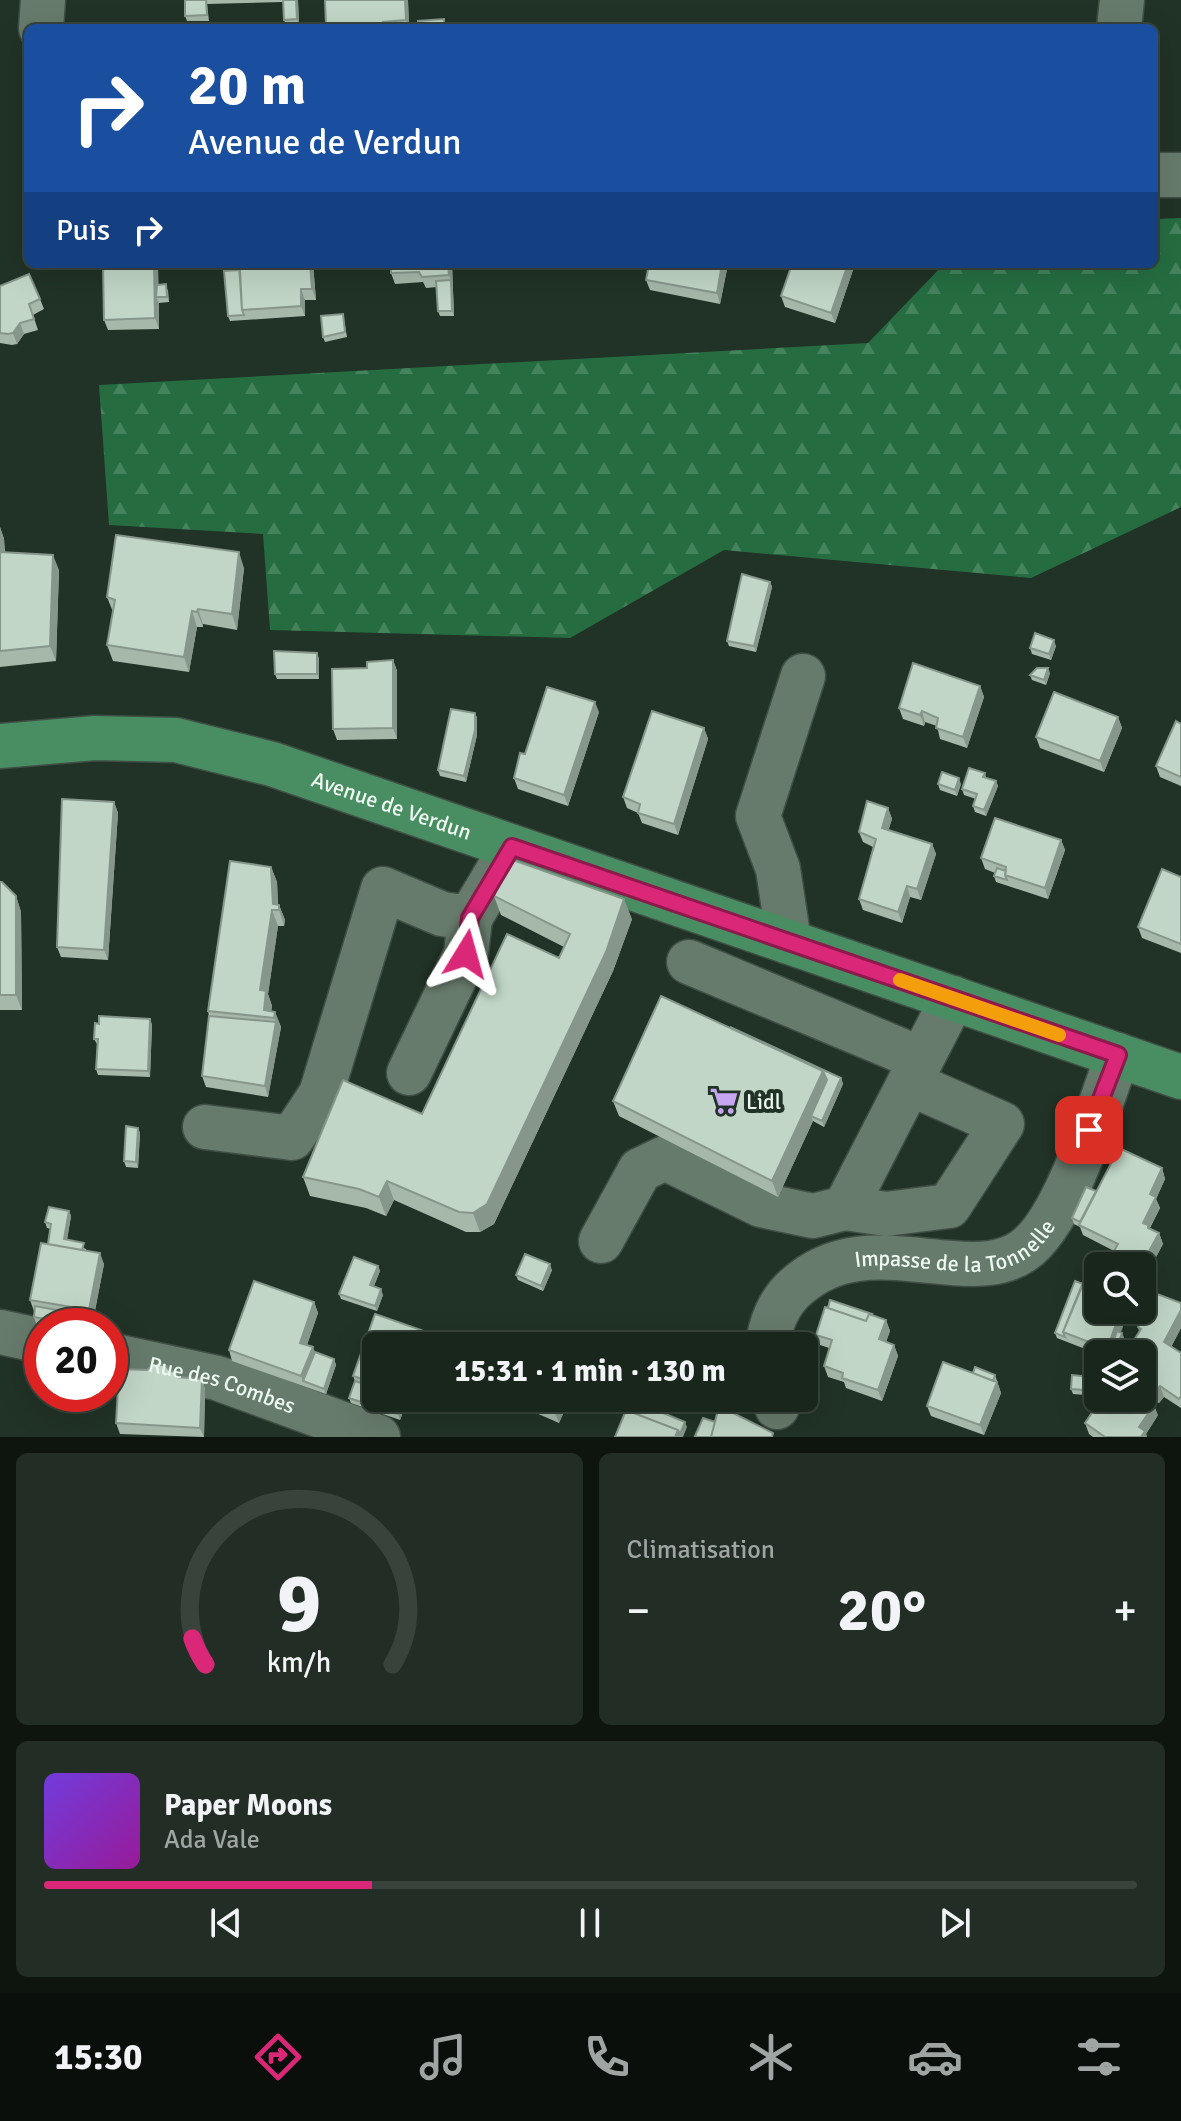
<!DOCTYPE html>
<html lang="fr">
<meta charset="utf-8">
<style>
:root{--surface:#19261c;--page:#222e25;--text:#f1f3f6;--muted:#9fa5a3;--line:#37433b;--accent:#db2777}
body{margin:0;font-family:Signika,sans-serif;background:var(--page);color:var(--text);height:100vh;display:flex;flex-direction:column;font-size:30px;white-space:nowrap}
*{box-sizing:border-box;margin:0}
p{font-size:26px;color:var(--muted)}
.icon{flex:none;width:44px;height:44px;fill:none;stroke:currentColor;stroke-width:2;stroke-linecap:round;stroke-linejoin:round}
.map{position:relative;height:1437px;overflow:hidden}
.sheet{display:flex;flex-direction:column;gap:16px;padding:16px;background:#0e150f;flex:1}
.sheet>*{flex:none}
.guide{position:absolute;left:24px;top:24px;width:1134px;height:244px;border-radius:12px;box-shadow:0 8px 32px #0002,0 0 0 2px var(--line);background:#1a4fa0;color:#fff;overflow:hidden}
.tools{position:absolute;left:1084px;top:1252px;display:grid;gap:16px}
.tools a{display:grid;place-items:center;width:72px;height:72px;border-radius:12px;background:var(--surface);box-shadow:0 8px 32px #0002,0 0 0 2px var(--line);font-size:40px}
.speed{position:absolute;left:24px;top:1308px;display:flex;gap:16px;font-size:40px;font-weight:700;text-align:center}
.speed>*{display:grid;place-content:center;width:104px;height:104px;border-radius:50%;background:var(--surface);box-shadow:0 8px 32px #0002,0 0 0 2px var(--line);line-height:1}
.speed .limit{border:12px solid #d22;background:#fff;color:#111}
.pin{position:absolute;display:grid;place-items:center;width:68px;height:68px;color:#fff;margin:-34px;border-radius:16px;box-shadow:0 4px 12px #0006}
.me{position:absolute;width:88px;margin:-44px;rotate:8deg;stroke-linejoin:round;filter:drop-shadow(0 0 6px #0008)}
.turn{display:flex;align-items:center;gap:28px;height:168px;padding:0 32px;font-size:36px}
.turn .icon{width:104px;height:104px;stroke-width:2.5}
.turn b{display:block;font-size:56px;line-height:68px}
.then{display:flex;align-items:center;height:76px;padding:0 32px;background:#0003;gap:16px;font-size:30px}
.big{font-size:60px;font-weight:800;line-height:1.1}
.sheet .card{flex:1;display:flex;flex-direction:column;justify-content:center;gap:12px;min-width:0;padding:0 28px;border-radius:12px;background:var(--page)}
.sheet .dial{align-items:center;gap:0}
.dial svg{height:208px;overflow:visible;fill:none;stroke:var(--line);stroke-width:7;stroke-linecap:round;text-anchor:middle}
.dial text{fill:var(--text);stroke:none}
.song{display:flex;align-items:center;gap:24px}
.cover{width:96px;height:96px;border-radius:12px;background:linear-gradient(135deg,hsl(260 70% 55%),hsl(300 70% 35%))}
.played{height:8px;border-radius:4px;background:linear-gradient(90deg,var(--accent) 30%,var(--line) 30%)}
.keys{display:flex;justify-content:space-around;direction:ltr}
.heat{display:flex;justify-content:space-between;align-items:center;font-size:44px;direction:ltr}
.sheet .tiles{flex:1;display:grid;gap:16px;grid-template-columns:1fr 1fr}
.card:last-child{grid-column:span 2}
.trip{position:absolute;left:362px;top:1332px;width:456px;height:80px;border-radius:12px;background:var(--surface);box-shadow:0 8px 32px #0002,0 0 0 2px var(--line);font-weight:800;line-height:80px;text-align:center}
.menu{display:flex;height:128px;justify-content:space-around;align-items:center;background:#0a0f0b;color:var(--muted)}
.menu .icon{width:56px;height:56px}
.menu .selected{color:var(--accent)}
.menu b{font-size:36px;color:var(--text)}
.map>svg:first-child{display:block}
.forest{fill:url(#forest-firs)}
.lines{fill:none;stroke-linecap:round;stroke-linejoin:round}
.minor-casing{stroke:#404f45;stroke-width:47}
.major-casing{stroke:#404f45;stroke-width:47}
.minor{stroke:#677b6c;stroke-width:44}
.major{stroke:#498d62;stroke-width:44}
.wall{fill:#a6b8aa}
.shaded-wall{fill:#87968b}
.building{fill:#c1d6c6;stroke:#87968b;stroke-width:2}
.route-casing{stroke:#8e194d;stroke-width:20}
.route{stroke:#db2777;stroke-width:14}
.slow{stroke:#f59e0b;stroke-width:14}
.labels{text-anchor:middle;stroke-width:8;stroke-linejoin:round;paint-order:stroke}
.street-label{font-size:22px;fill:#edf8f0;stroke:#213226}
.poi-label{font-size:22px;fill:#edf8f0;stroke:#213226;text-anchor:start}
</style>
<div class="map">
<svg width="1181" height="1437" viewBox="0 0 1181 1437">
<defs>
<pattern id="forest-firs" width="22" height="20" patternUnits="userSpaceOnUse" patternTransform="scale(2)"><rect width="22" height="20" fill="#256d41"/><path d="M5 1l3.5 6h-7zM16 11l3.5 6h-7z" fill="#45835d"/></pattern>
</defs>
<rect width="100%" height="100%" fill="#213226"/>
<path class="forest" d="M1181,218V507L1031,578L724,550L570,638L270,630L263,534L109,525L99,385L868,343L944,264H1154V219Z"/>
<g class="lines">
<defs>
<g id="minor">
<path d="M41,28L43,0"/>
<path d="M1119,28L1122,0"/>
<path d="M1154,175H1181"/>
<path d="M789,942L778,869L758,816L803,676"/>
<path d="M689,962L921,1059"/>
<path d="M409,1073L466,954L470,918"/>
<path d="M909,1083L1002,1124L949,1206L886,1214L845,1208L953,998"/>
<path d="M205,1127L292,1138L321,1094L383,889L442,914L470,918L512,847"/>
<path d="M601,1241L640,1170L665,1158L761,1205L813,1216L845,1208"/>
<path d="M0,1332L42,1341"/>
<path id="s1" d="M768,1346C770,1324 779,1302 796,1287C843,1245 895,1259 953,1263C978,1265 1002,1265 1023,1251C1066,1222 1099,1105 1118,1055"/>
<path id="s2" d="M110,1355L217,1378L378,1437"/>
<path d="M775,1398L777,1407"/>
</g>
<g id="major">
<path id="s3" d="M0,746L95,738L176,740L272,764L1181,1077"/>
</g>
</defs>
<use href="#minor" class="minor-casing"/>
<use href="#major" class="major-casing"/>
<use href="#minor" class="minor"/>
<use href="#major" class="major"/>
</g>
<path class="wall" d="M185,0H298L299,25H286L284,20L283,2L207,4L209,21H187L185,16Z
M325,0H408L409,28H327Z
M158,264V285L168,290L169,302L159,303V329L108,330L104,320Z
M239,264H313L316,300H305V316L230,321L228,316L240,270Z
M391,264H452L454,316H440L438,311L437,287L426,288L423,282L395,284L391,273Z
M728,264L720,304L650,290L646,280Z
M792,264H855L835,323L785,307L781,296Z
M0,286L40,299L44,309L33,315L38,330L24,334L17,344L12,345L0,343Z
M343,314L347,337L325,342L323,337Z
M0,527L4,539L5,552L59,570L56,661L0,667Z
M244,568L237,630L203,624V627H197L189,672L113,661L107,645L113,612L107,597Z
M770,582L772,587L756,652L729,646L727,641Z
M1056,646L1051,660L1032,654L1030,648Z
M319,658V679H277L275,674Z
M393,660L397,671V739L337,740L333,729L367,668Z
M1050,673L1046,685L1032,680L1030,675Z
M980,686L984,697L967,748L940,739L937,726L925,722L924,726L903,719L899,708Z
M599,712L568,806L518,789L514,778L525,754Z
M475,713L477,718V735L466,782L440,776L438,770Z
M1118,717L1122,728L1104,772L1040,748L1036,737Z
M1181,724V786L1160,777L1156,766Z
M704,728L708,739L678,835L642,823L638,813L627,808L623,797Z
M985,773L986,778L996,781L998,786L986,816L975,812L973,806L976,799L964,795L962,789Z
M938,784H961L957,796L940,790Z
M114,802L118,813L108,960L61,957L57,947Z
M888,808L892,819L888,830L932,844L936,854L921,900L910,897L902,923L863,910L859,899L873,847L863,842L859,832Z
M1061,840L1065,850L1048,899L996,882L994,876L995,873L985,869L981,858Z
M271,867L277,882L278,904L279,905L285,920L284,926H278L268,994L272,1006L271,1011L275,1012L281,1027L268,1097L206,1087L202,1076L209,1016L208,1011Z
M1181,877V953L1142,938L1138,927Z
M0,882L16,896L21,912L22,1010H0Z
M494,896L632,919L613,971L494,1224L480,1232H466L394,1200L386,1216L366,1208L310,1196L303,1177L422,1114L559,958L564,947L501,915Z
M152,1024L150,1077L98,1075L96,1069L97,1044L94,1039Z
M841,1078L843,1084L824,1127L813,1121L778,1197L619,1116L613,1101Z
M138,1128L140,1133L138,1168L126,1167L124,1161Z
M1162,1168L1165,1179L1156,1199L1160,1208L1150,1228L1159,1233L1163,1244L1142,1283V1266H1109L1107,1263L1114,1251L1083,1235L1080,1227L1074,1224L1072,1218L1096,1191Z
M69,1211L71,1216L67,1240L86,1249V1251L104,1264L93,1321L69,1317L68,1326H55L36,1323L34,1317V1311L30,1300L48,1244L51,1229L47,1228L45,1222Z
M378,1266L380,1271L374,1286L383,1295L377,1311L341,1299L339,1294Z
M552,1270L543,1291L518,1280L516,1275Z
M1075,1281L1122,1333L1124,1338L1119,1352L1114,1351L1113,1354H1098L1057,1338L1055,1333Z
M314,1302L318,1313L307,1345L315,1352L334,1359L336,1365L326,1394L232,1361L229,1350Z
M1181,1303V1328L1171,1347L1181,1353V1408L1164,1397L1159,1403L1142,1392V1354H1135L1131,1345L1139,1331L1138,1327Z
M375,1314L424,1331L427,1342L426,1346H376V1398H408L400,1420L351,1403L349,1398L355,1381L353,1376Z
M872,1315L886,1320L890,1331L886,1342L894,1345L898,1356L882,1401L846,1388L844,1382L828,1377L824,1366L829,1348L820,1345L816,1335Z
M170,1371L176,1372L178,1377L202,1379L205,1390L204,1437L120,1434L116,1423Z
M973,1373L995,1375L1001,1393L984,1435L931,1416L927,1406Z
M1098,1378V1396L1073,1394L1071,1389Z
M502,1398H570L559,1423Z
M1158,1415L1146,1434L1147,1437H1093L1089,1434L1085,1423Z"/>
<path class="shaded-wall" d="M296,0H298L299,25L297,19Z
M405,0H408L409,28L406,20Z
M154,264H158L159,297H156L159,303V329L155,318Z
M310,264H313L316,300L312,289Z
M448,264H452L454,316L452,311L451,280L449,275Z
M722,264H728L720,304L717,293Z
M848,264H855L835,323L831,313Z
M301,289L305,300V316L301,306Z
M20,323L24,334L17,344L13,333Z
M0,527L4,539L5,567L0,554Z
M239,552L244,568L237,630L232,614Z
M53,555L59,570L56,661L50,646Z
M770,582L772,587L756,652L754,646Z
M198,609L203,624V627L197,612Z
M192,611L197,627L189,672L184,657Z
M1054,640L1056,646L1051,660L1049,654Z
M317,653L319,658V679L317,674Z
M393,660L397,671V739L393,728Z
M1048,668L1050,673L1046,685L1044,680Z
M980,686L984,697L967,748L963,737Z
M595,702L599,712L568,806L564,795Z
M922,711L925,722L924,726L920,715Z
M475,713L477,718V735L466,782L464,776Z
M1118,717L1122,728L1104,772L1100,761Z
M704,728L708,739L678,835L674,824Z
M959,778L961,784L957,796L955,790Z
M996,781L998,786L986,816L984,810Z
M114,802L118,813L108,960L104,950Z
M888,808L892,819L886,839L882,828Z
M1061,840L1065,850L1048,899L1045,888Z
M932,844L936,854L921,900L917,889Z
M271,867L277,882L278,910L273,904Z
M907,886L910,897L902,923L898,912Z
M16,896L21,912L22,1010L16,995Z
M624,899L632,919L613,971L494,1224L480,1232L473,1213Z
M279,905L285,920L284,926L279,910Z
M272,910L278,926L268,994L272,1006L271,1017L264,1010L260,990Z
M275,1012L281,1027L268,1097L265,1086L276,1022L274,1018Z
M150,1019L152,1024L150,1077L148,1071Z
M823,1071L829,1086L811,1116L813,1121L778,1197L772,1181Z
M841,1078L843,1084L824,1127L822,1121Z
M138,1128L140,1133L138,1168L136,1162Z
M1162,1168L1165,1179L1156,1199L1160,1208L1147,1233L1143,1223L1150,1194Z
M387,1181L394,1200L386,1216L379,1197Z
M69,1211L71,1216L66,1245L64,1239Z
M1159,1233L1163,1244L1142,1283V1266Z
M100,1253L104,1264L93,1321L89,1310Z
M550,1264L552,1270L543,1291L541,1286Z
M378,1266L380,1271L372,1290L370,1285Z
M381,1289L383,1295L377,1311L375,1306Z
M314,1302L318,1313L304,1353L300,1343Z
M1121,1310H1129L1116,1346L1112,1345L1114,1351L1113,1354H1109L1107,1349Z
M1181,1310V1328L1168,1353L1164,1342Z
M67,1312L69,1317L68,1326L65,1323Z
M886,1320L890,1331L883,1350L879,1339Z
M424,1331L427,1342L426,1346H418Z
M1122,1333L1124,1338L1119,1352L1117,1347Z
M894,1345L898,1356L882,1401L878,1390Z
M313,1347L317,1357L303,1381L301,1376Z
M334,1359L336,1365L326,1394L324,1389Z
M202,1379L205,1390L204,1437L200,1428Z
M997,1382L1001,1393L984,1435L980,1425Z
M1160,1386L1164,1397L1159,1403L1155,1392Z
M403,1398H408L400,1420L398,1414Z
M561,1398H570L559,1423L555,1413Z
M1154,1405L1158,1415L1146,1434L1147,1437H1141L1139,1427Z
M685,1422L687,1427L683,1437H675L678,1430Z"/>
<path class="building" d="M185,0H206L207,15L185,16Z
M283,0H296L297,19L284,20Z
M325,0H405L406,20L383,22L384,28H367L366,23L326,25Z
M444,19V28H419L418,21Z
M103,264H154L155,318L104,320Z
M239,264H310L312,289H301V306L242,310Z
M391,264H448L449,275L422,277L419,272L391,273Z
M649,264H722L717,293L646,280Z
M792,264H848L831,313L781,296Z
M240,270L242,310L244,315L228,316L224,271Z
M29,274L40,299L29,304L34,319L20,323L13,333L8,334L0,333V286Z
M451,280L452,311H438L436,281Z
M166,284L167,297H156L157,285Z
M343,314L345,332L323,337L321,316Z
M116,535L239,552L232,614L198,609L197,612L192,611L184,657L107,645L115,600L107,597Z
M0,552L53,555L50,646L0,651Z
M742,574L770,582L754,646L727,641Z
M1035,633L1054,640L1049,654L1030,648Z
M274,651L317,653V674H275Z
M393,660V728L333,729L332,669L367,668V662Z
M913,663L980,686L963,737L936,728L938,718L922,711L920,715L899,708Z
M1037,668H1048L1044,680L1030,675Z
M547,687L595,702L564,795L514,778L520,753L525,754Z
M1054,692L1118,717L1100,761L1036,737Z
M451,709L475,713V730L464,776L438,770Z
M652,711L704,728L674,824L638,813L640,804L623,797Z
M1176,721L1181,724V777L1156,766Z
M969,768L985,773L983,777L996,781L984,810L973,806L977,794L962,789Z
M942,772L959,778L955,790L938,784Z
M62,799L114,802L104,950L57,947Z
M867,801L888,808L882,828L932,844L917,889L907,886L898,912L859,899L876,839L859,832Z
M995,818L1061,840L1045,888L1005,875L1006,867L981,858Z
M510,859L624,899L606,952L487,1204L473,1213L459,1212L387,1181L379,1197L359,1189L303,1177L343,1080L422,1114L507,934L559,958L570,934L494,896Z
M230,861L271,867L273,904L279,905V910H272L260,990L266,991L264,1010L275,1012L274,1018L208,1011Z
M997,868L1006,871L1005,875L1007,880L994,876Z
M1162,869L1181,877V944L1138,927Z
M0,882H2L16,896V995H0Z
M661,996L823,1071L772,1181L613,1101Z
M99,1016L150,1019L148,1071L96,1069L98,1039H94L95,1023L99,1024Z
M209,1016L276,1022L265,1086L202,1076Z
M730,1027L841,1078L822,1121L811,1116L827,1080L823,1071Z
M126,1126L138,1128L136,1162L124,1161Z
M1119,1148L1162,1168L1150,1194L1156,1197L1143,1223L1148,1225V1228L1159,1233L1141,1266H1112L1107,1263L1118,1244L1079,1225Z
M1086,1187L1096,1191L1080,1222L1072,1218Z
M49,1207L69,1211L64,1239L84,1243L82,1250L48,1244L51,1224L45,1222Z
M41,1243L100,1253L89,1310L30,1300Z
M525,1254L550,1264L541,1286L516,1275Z
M354,1257L378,1266L370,1285L381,1289L375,1306L339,1294Z
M1084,1280L1098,1285V1310H1121L1107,1349L1063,1332Z
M254,1281L314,1302L300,1343L313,1347L301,1376L229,1350Z
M1075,1281L1083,1284L1063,1332L1065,1337L1055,1333Z
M1157,1294L1181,1303V1310L1164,1342L1181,1353V1396L1179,1399L1160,1386L1155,1392L1142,1383V1361L1146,1355L1131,1345L1141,1329L1138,1327Z
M830,1300L872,1314L871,1315L869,1314L866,1321L828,1308Z
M35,1306L67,1312L65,1323L34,1317Z
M825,1307L866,1321L869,1314L886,1320L879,1339L894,1345L878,1390L842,1378L843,1373L824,1366L832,1340L816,1335Z
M375,1314L424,1331L418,1346H376V1384L353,1376Z
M1117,1331L1122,1333L1117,1347L1112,1345Z
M522,1339L538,1346H518Z
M315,1352L334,1359L324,1389L303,1381Z
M943,1362L997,1382L980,1425L927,1406Z
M153,1365H165L170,1371L176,1372L177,1377L202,1379L200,1428L116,1423L119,1369L147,1370Z
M975,1367L995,1375L993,1381L973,1373Z
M1072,1375L1098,1378V1391L1071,1389Z
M355,1381L376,1388V1398H404L398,1414L349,1398Z
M1142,1396L1154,1405L1139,1427L1145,1431L1141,1437H1105L1085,1423L1102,1398H1142Z
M521,1398H561L555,1413Z
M624,1398H627L685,1422L680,1434L678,1430L626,1410L625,1413L618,1411Z
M719,1406L773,1433L772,1437H711Z
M626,1410L678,1430L675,1437H615Z
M703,1418L715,1422L711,1437H698L695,1436Z"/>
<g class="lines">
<defs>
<path id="route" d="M466,954L470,918L512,847L1118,1055L1089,1130"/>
</defs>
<use href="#route" class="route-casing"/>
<use href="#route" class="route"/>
<path class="slow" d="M900,980L1059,1035"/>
</g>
<defs>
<symbol id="supermarket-bare" viewBox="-9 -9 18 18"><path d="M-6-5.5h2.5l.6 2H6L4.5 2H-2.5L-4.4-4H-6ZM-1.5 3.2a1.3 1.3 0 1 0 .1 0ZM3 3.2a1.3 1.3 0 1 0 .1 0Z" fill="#c6a6f0" stroke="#213226" stroke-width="2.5" paint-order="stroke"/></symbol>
</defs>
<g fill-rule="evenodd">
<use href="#supermarket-bare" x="704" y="1081" width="40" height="40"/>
</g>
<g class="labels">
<g class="street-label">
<text dy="8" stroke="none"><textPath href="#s3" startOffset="402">Avenue de Verdun</textPath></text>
<text dy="8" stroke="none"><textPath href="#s1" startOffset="238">Impasse de la Tonnelle</textPath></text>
<text dy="8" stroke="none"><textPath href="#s2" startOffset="116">Rue des Combes</textPath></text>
</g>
<g class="poi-label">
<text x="746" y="1109">Lidl</text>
</g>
</g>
</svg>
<div class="tools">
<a><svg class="icon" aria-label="search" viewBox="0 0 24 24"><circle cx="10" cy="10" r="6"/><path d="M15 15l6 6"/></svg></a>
<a><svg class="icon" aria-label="layers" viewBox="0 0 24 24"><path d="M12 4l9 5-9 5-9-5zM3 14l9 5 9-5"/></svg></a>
</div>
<div class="speed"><div class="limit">20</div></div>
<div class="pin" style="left:1089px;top:1130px;background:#d93025"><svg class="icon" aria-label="arrive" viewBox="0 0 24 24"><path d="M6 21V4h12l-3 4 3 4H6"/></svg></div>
<svg class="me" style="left:466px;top:954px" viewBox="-20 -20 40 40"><path d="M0-17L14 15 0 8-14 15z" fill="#db2777" stroke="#fff" stroke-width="4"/></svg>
<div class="trip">15:31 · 1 min · 130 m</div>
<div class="guide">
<div class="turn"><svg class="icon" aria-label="right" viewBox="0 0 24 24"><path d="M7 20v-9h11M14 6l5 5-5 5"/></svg><div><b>20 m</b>Avenue de Verdun</div></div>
<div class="then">Puis<svg class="icon" aria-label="right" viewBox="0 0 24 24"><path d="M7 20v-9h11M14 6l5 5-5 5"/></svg></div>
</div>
</div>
<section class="sheet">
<div class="tiles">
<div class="card dial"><svg viewBox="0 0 100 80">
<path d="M14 69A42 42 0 1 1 86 69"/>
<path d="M14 69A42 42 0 0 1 9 59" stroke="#db2777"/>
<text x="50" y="56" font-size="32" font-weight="700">9</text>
<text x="50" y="72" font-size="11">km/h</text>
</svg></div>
<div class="card"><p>Climatisation</p>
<div class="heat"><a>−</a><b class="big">20°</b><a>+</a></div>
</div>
<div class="card">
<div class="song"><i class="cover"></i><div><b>Paper Moons</b><p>Ada Vale</p></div></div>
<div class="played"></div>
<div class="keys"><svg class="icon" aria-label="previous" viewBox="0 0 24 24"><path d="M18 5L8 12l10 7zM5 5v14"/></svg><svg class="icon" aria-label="pause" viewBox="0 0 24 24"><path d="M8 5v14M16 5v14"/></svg><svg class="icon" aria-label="next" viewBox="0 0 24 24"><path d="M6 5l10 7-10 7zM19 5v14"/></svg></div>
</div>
</div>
</section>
<nav class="menu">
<b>15:30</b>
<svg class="icon selected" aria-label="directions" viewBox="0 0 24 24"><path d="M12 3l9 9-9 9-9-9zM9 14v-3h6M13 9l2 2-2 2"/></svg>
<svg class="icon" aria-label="music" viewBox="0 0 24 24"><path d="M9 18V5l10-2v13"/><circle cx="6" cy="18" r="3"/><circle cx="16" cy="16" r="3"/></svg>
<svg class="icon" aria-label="phone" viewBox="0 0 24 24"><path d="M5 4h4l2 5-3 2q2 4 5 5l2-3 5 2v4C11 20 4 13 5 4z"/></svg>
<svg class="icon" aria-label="climate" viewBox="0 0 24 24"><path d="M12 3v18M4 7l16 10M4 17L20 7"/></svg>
<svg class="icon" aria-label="car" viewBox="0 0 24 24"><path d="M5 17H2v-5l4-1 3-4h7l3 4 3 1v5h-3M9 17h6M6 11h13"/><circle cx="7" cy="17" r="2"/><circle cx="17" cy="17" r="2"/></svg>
<svg class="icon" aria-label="filters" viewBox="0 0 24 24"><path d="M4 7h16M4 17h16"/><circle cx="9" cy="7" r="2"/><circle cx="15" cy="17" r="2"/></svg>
</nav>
